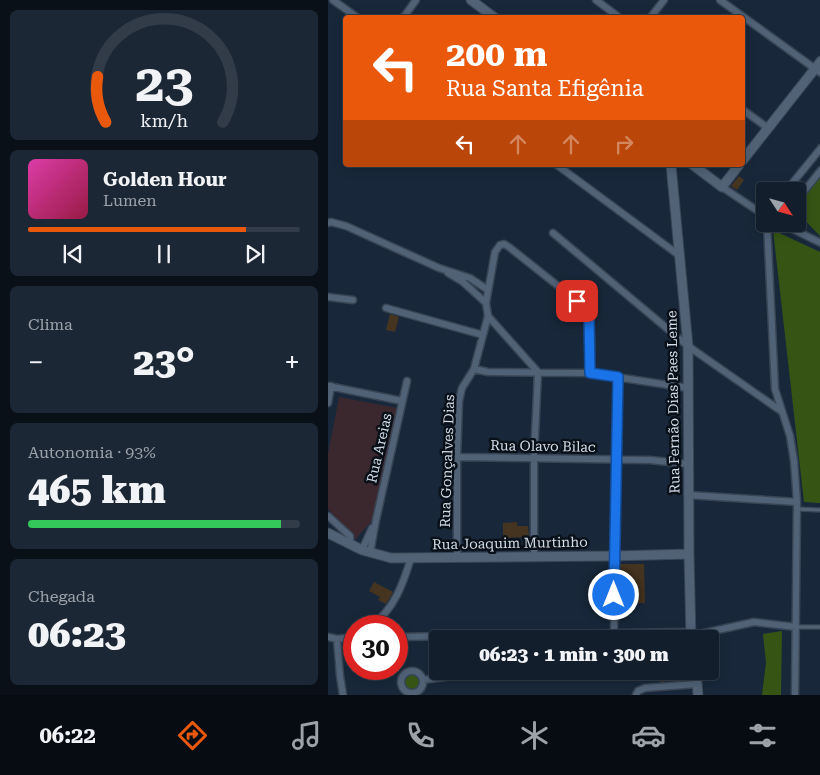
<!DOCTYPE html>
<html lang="pt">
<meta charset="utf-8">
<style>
:root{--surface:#121e2c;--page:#1b2734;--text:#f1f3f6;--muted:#9ca2a9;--line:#313c48;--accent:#ea580c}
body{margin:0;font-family:"Roboto Serif",serif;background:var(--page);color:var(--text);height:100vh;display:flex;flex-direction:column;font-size:19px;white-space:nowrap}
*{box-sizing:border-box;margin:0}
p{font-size:16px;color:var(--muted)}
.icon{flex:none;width:28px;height:28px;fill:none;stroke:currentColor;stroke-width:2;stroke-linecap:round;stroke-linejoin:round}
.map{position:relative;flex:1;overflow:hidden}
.details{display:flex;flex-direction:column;gap:10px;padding:10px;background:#0a1018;width:328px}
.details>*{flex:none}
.banner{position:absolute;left:15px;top:15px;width:402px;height:152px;border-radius:5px;box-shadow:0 2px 12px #0003,0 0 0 1px var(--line);background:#ea580c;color:#fff;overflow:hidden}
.needle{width:32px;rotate:126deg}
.controls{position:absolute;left:428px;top:182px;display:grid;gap:10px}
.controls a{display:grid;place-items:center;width:50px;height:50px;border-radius:5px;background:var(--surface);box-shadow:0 2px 12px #0003,0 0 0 1px var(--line);font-size:25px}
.speed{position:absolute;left:15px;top:615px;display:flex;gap:10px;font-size:25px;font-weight:700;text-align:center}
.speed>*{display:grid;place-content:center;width:65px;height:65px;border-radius:50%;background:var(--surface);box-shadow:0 2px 12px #0003,0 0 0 1px var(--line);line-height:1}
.speed .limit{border:8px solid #d22;background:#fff;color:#111}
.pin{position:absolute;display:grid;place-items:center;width:42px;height:42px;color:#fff;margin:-21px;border-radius:10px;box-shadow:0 2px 8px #0006}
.me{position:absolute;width:55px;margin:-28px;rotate:0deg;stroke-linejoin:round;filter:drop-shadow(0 0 4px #0008)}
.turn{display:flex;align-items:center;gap:18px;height:105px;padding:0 20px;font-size:22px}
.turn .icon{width:65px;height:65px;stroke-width:2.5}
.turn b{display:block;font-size:35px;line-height:42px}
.lanes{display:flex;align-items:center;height:48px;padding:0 20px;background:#0003;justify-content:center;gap:25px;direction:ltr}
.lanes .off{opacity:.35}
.big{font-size:38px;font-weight:800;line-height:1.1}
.details .widget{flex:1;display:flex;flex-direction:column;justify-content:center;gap:8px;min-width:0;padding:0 18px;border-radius:8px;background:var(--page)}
.details .dial{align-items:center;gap:0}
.dial svg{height:130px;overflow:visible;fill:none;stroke:var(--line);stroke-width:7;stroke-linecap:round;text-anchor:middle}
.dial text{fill:var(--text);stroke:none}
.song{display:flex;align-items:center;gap:15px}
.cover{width:60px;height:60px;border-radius:8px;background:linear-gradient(135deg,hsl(320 70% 55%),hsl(340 70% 35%))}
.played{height:5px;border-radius:2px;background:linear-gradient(90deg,var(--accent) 80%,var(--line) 80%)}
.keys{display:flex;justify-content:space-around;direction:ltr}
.heat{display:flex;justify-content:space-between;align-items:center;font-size:28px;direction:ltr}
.charge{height:8px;border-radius:4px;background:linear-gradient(90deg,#34c759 93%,var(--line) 0)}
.trip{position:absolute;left:101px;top:630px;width:290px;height:50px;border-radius:5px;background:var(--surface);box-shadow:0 2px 12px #0003,0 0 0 1px var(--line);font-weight:800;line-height:50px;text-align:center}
.tab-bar{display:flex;height:80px;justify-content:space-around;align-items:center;background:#070c12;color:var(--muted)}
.tab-bar .icon{width:35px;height:35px}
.tab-bar .selected{color:var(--accent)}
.tab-bar b{font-size:22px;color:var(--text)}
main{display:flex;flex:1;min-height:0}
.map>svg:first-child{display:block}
.education{fill:#3b282e}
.green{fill:#365514}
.building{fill:#453420}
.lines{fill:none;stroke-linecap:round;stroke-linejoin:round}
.lane-casing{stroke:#394555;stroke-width:5.5}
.street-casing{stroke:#394555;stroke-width:9}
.secondary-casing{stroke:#394555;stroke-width:11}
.lane{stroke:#516277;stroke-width:3}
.street{stroke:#516277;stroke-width:6}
.secondary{stroke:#516277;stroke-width:9}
.route-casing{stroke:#114b97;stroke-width:12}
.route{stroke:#1a73e8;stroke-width:9}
.labels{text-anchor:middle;stroke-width:5;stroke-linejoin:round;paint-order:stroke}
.street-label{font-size:14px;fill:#d2dde9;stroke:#091018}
</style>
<main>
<section class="details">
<div class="widget dial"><svg viewBox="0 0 100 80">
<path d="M14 69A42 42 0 1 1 86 69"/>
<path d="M14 69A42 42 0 0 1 9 41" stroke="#ea580c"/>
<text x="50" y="56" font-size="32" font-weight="700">23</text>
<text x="50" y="72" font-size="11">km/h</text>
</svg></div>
<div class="widget">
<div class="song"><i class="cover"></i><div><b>Golden Hour</b><p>Lumen</p></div></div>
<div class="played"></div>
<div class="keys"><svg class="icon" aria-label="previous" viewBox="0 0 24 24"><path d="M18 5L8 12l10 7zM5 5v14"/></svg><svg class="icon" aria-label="pause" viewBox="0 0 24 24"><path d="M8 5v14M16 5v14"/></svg><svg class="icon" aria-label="next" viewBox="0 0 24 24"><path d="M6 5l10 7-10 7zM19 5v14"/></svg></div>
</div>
<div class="widget"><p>Clima</p>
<div class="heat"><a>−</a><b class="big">23°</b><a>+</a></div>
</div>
<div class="widget"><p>Autonomia · 93%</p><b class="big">465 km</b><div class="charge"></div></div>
<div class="widget"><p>Chegada</p><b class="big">06:23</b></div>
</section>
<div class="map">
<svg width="493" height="695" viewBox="0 0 493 695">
<rect width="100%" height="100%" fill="#18283a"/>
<path class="education" d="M11,397L69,408L46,518L27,540L0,509V454Z"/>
<path class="green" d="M492,176V236L469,212V208Z
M445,230L492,252V503L476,502Z
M454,631L453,695H434L438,663L435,634Z
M76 682a8 8 0 1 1 16 0a8 8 0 1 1-16 0Z"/>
<path class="building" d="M411,176L416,180L409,190L403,186Z
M62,314L71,317L67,332L58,330Z
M189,522V526H200L201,537L175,538V523Z
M292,564H316L317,603L291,604Z
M46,582L65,592L58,604L50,600L52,597L41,591Z
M330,671H360L361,678L332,682Z"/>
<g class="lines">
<defs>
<path id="lane" d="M469,509L493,510
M468,627H493"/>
<path id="street" d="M5,0L30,18
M268,0L292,18
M392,0L493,73
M75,18L88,0
M322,18L336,0
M415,110L440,128
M229,165L352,256
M394,187L436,215
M458,191L493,148
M469,200L493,170
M0,223L3,222L18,226L111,268L142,278L160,290
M439,224L447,389L462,436L466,461L469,502L467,695
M454,224L493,243
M439,226L453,224
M225,233L360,346L453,411
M120,273L135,282L158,303
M0,297L25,300
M58,308L155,335
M160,316L210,372L206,457V557
M146,369L160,372L262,373L360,388
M0,386L74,401
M0,403L3,386
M129,457L322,460L360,464
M360,495L469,502
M0,516L22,536V544
M34,550L44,528
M42,553L48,520L79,381
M129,558V457L131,401L134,388L146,369L160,316L158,303L167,252L172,245L176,244L181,247L249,301C251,304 255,307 257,310C266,324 262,356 262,373
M43,626C66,610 75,584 83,558
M286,633L290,377
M0,637L9,639L26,637
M69,637L358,632L367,635L426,622L468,627
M9,639L12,676L15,695
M73 682a11 11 0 1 1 22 0a11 11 0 1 1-22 0Z
M95,680L159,671
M308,695L310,691L317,688L369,684"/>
<path id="secondary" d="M143,0L167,18
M415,160L493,61
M343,165L360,346L361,554L363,639
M365,165L394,187L411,165
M0,533L34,550L63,558L286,556L361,554
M368,671L370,695"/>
</defs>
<use href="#lane" class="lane-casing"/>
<use href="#street" class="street-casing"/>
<use href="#secondary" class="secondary-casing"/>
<use href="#lane" class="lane"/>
<use href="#street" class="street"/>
<use href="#secondary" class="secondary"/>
</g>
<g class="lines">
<defs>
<path id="route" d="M249,301L257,310L261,318L262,373L290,377L286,595"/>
</defs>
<use href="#route" class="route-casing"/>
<use href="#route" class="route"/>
</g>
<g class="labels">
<g class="street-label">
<text transform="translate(345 402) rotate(-91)" y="5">Rua Fernão Dias Paes Leme</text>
<text transform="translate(215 446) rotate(1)" y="5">Rua Olavo Bilac</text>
<text transform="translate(51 448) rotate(-77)" y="5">Rua Areias</text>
<text transform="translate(119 461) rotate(-88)" y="5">Rua Gonçalves Dias</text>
<text transform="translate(182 543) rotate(-1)" y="5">Rua Joaquim Murtinho</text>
</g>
</g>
</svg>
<div class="controls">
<a><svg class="needle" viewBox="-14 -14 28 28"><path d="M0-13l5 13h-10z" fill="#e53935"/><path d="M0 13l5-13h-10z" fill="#9ca2a9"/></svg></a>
</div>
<div class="speed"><div class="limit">30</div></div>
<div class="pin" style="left:249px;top:301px;background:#d93025"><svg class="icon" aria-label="arrive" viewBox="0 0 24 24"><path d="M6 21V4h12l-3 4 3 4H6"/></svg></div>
<svg class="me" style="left:286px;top:595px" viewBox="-20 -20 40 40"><circle r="17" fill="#1a73e8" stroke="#fff" stroke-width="3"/><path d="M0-11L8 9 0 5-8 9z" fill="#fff"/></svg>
<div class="trip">06:23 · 1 min · 300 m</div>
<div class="banner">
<div class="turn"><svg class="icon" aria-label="left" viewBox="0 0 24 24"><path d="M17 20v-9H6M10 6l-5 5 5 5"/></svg><div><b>200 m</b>Rua Santa Efigênia</div></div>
<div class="lanes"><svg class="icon" aria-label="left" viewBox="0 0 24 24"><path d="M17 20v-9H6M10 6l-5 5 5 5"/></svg><svg class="icon off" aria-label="ahead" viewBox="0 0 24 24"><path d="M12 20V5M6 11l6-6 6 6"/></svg><svg class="icon off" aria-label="ahead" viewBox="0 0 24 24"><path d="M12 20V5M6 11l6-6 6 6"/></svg><svg class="icon off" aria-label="right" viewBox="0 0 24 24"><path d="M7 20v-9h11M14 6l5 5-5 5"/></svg></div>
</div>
</div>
</main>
<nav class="tab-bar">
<b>06:22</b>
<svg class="icon selected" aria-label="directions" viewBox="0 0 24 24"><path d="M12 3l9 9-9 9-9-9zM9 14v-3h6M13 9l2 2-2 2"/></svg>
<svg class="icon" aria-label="music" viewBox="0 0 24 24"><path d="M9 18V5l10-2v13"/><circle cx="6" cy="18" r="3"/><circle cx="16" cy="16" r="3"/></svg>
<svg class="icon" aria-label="phone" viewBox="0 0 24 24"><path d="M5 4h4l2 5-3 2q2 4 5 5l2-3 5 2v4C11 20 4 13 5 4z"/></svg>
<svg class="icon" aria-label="climate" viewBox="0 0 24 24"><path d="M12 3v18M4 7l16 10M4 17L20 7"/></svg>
<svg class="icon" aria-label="car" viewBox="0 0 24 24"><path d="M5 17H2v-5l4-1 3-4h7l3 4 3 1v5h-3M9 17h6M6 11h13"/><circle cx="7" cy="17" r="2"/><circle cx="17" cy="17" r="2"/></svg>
<svg class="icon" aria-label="filters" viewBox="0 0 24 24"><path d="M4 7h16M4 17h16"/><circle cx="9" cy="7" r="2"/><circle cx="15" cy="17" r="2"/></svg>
</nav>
